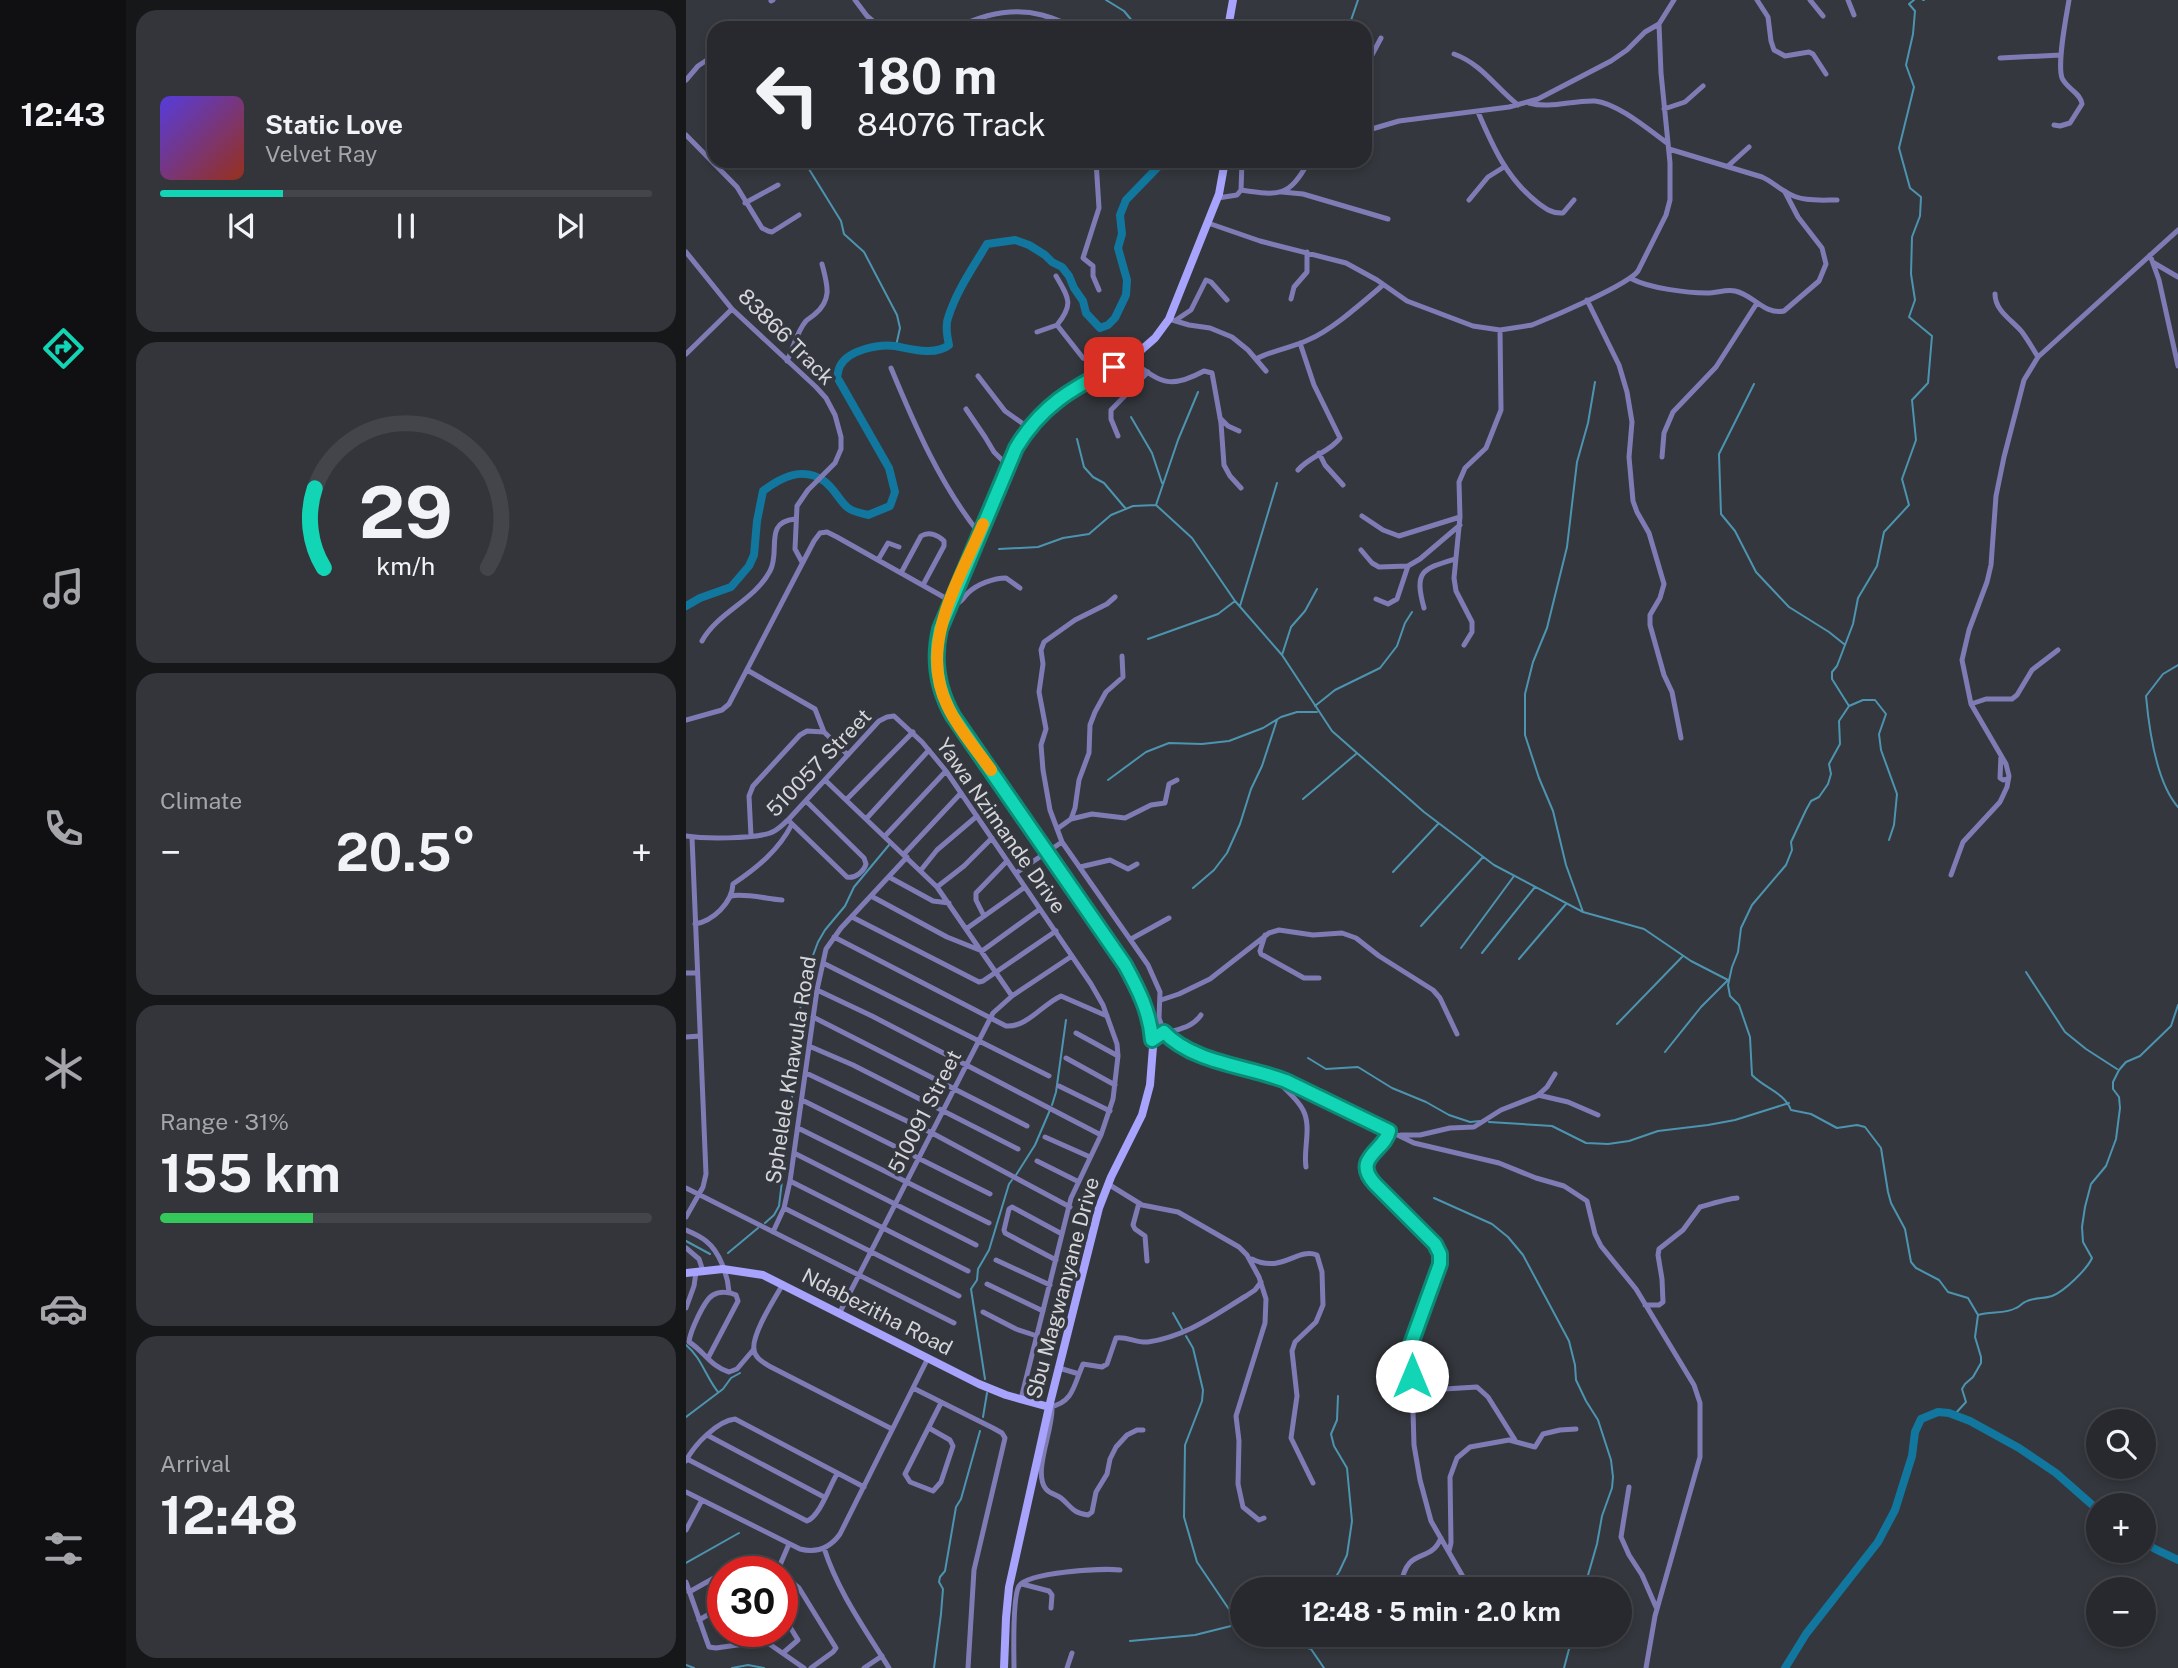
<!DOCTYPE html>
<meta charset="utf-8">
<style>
:root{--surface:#27292e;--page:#33353a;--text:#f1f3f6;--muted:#a4a6aa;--line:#43454a;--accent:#11d5b4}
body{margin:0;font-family:"Public Sans",sans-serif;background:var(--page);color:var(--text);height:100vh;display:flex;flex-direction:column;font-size:26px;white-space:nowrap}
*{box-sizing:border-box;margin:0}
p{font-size:23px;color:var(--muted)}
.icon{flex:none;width:38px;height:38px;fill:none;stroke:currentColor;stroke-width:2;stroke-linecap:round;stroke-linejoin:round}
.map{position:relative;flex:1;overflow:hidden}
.sheet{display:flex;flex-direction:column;gap:10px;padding:10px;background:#151719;width:560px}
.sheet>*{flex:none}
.top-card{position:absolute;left:21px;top:21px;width:665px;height:147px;border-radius:21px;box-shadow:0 4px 10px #0003,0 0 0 2px var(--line);background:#27292e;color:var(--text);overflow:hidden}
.controls{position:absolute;left:1400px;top:1409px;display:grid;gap:14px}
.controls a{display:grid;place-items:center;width:70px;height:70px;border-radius:50%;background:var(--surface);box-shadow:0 4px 10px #0003,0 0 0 2px var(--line);font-size:35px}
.speed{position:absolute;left:21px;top:1556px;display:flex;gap:14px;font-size:35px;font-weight:700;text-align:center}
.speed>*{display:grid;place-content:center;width:91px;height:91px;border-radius:50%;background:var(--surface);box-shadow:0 4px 10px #0003,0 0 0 2px var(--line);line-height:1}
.speed .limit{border:10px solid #d22;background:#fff;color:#111}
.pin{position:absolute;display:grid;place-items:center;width:60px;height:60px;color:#fff;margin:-30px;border-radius:14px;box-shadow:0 4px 10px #0006}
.me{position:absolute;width:77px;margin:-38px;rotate:0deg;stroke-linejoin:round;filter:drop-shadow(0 0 5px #0008)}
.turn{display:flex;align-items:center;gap:24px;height:147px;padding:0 35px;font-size:32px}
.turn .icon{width:91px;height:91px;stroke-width:2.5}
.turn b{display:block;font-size:49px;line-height:60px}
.big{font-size:52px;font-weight:700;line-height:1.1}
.sheet .tile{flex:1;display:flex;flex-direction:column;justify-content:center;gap:10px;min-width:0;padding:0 24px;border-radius:21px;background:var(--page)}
.sheet .dial{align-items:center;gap:0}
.dial svg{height:182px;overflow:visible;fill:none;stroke:var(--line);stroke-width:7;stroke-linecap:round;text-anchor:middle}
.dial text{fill:var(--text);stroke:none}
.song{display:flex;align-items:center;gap:21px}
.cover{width:84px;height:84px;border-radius:10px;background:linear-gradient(135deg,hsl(250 70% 55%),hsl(10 70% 35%))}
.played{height:7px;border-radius:4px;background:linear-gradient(90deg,var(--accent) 25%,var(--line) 25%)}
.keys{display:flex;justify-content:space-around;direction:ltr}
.heat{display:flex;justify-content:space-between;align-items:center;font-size:38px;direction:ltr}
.charge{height:10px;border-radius:5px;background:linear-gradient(90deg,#34c759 31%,var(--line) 0)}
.trip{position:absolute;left:544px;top:1577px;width:402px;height:70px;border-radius:35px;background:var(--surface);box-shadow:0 4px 10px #0003,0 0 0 2px var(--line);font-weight:700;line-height:70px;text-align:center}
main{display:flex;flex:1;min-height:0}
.tab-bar{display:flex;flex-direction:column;width:126px;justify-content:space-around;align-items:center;background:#101012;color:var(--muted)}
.tab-bar .icon{width:49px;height:49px}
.tab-bar .on{color:var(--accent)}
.tab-bar b{font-size:32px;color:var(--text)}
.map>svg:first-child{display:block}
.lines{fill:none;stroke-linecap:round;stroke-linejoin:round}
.stream{stroke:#4c94b0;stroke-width:2}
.river{stroke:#12779e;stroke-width:8}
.street{stroke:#7f7cb5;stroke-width:5}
.secondary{stroke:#a8a3fd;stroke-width:8}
.route-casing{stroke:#0b8a75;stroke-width:18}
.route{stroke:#11d5b4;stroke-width:12}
.slow{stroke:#f59e0b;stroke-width:12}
.labels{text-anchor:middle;stroke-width:7;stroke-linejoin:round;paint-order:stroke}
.street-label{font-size:21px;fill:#d4d6da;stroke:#34373d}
</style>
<main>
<nav class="tab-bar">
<b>12:43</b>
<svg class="icon on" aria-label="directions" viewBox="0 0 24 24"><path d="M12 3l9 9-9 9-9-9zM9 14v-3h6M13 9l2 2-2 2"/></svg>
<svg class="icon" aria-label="music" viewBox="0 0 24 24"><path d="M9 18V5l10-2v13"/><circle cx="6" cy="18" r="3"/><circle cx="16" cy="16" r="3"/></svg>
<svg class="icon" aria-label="phone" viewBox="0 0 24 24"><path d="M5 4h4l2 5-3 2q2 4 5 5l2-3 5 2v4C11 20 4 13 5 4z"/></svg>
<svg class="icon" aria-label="climate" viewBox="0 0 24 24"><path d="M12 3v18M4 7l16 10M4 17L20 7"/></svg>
<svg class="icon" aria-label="car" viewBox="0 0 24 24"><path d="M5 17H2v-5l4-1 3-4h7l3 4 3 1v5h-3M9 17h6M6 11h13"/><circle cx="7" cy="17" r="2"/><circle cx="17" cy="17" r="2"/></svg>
<svg class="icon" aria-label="filters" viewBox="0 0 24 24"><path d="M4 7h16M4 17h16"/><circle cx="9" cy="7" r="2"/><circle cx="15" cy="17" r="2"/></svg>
</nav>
<section class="sheet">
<div class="tile">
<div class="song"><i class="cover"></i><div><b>Static Love</b><p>Velvet Ray</p></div></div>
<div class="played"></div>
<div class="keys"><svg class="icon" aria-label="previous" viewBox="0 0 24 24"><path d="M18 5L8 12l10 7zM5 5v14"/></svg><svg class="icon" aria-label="pause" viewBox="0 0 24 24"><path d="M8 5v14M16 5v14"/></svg><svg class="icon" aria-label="next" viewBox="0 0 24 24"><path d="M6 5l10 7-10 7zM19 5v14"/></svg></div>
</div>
<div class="tile dial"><svg viewBox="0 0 100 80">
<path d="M14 69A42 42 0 1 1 86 69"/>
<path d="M14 69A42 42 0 0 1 10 34" stroke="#11d5b4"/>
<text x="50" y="56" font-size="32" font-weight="700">29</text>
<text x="50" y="72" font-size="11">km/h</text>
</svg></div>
<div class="tile"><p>Climate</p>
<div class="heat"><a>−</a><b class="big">20.5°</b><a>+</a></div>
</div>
<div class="tile"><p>Range · 31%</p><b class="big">155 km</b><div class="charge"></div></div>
<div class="tile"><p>Arrival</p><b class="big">12:48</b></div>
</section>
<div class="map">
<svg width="1492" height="1668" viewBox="0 0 1492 1668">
<rect width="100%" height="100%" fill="#34373d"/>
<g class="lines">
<path class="stream" d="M420,0L438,11L452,28
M1228,0L1223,4L1229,11L1227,34L1220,65L1228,87L1213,148L1224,188L1235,197L1234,216L1226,237L1225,274L1229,300L1223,317L1246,336L1242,383L1226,400L1230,440L1216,479L1223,505L1198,532L1191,566L1172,598L1167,624L1151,666L1146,672V679L1163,706L1153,721L1154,744L1143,764L1145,774L1142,784L1133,797L1125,801L1120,810L1105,842L1106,850L1100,865L1066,905L1055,928L1052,952L1046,967L1042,985L1044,996L1053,1005L1064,1037L1066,1075C1078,1088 1098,1092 1105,1110L1125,1114L1151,1128L1171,1125L1179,1127L1195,1148L1202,1192L1205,1203L1219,1229L1225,1262L1230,1268L1253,1280L1262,1292L1282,1298L1292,1315L1289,1337L1295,1357V1363L1287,1377L1279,1384L1276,1389L1280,1402L1268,1415
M1237,0H1238
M660,28L663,26L672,0
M118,161L155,221L158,234L178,252L211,315L214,328L210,346
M1068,384L1033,454L1035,514L1049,531L1070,572L1103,607L1143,632L1158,644
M445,417L466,453L476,483
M391,439L398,467L407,477L418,483L440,509
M470,505L492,440L512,392
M313,549L352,547L377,538L403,534L425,515L447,506L470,505L506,538L549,601L596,655L646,731L738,812L808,865L897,912L958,929L1005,961L1042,980L1015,1007L979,1052
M554,606L591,483
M462,639L532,614L549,601
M596,655L605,627L619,611L631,589
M1492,665L1477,674L1460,696C1463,729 1470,782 1492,807
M629,706L649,690L694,668L711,646L719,623L726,612
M1163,706L1177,700H1189L1200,714L1193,734L1195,750L1211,794L1208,825L1203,840
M422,780L460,752L483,743L516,744L543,741L577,728L595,717L611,712H631
M617,799L670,754
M707,872L752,824
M507,888L528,870L541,853L554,824L565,789L576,766L591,720
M897,912L880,865L867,811L853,778L839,735V694L847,662L861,628L881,547L891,462L902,423L909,382
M735,926L797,857
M775,948L828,876
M796,953L849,887
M833,959L880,904
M1340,972L1379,1032L1400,1049L1431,1069
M931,1024L996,957
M622,1058L640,1069L672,1067L706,1088L740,1102L763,1115L784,1122L794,1121
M366,1105L370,1092L380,1020
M803,1122L866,1126L900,1143L922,1144L943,1141L972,1131L1022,1125L1049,1120L1103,1103
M330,1175L349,1145L364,1110
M748,1198L806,1224L822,1237L837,1255L883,1341L889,1365L890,1380L900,1401L912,1420L925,1460L927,1477L926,1488L916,1516L911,1544L898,1589
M79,1223L88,1215L93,1206L113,1039L112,1022L117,992L123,966L132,942L139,930L159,906L168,887L203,845
M0,1241L24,1254
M42,1253L72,1228
M487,1313L496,1329
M1292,1315C1304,1311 1320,1314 1330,1308C1334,1307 1336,1303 1339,1302C1348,1297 1358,1299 1366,1296C1379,1291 1401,1269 1406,1258L1397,1242L1396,1227L1399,1207L1405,1184L1420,1166L1430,1139L1434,1108L1433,1097L1427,1089V1082L1433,1070L1440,1062L1454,1056L1485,1026L1492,1005
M500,1336L507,1348L517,1390L516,1401L499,1445L498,1517L511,1562L553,1624L556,1626
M0,1345C15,1357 20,1377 32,1392
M299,1379L285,1289L291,1280L292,1269L303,1250L323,1184L326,1180
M0,1417L37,1389L45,1378L54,1373
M297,1417L301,1393
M0,1563L53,1533
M641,1589L653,1572L661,1555L666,1521L661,1468L648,1446L645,1434L651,1420L652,1396
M575,1634L625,1649
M628,1634L625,1649L638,1668
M444,1641L509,1635L553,1624
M0,1665L8,1668
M46,1668L62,1665L78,1668
M248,1668L255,1614L257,1589L253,1582L254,1577L259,1571L270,1507L275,1499L294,1431
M878,1668L887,1634"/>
<path class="river" d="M0,606L14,598L45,587L63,566L68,555L71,521L77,491C95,477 117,466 138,481C148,488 153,500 161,507C166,512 175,513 182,515L204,506L209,492L203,468L151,377C152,374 152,370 154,366C162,350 192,344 209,346C225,349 249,356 263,345C261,336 259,326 262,318C270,292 287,267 301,244L329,240L343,245L359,255L366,262L376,267L383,276L388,288L397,301L400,313L414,328L422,325L429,318L440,295L441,280L432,248L436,234L434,215L440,200L472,167L488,161
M1458,1542L1469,1549L1492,1560
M1099,1668L1120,1634L1192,1542L1209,1510L1226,1456L1229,1432L1235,1419L1252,1412L1263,1413L1284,1421L1333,1448L1370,1473L1412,1510"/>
<path class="street" d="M169,0L181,16L195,28
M1071,0L1082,17L1085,41L1088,50L1099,56L1123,52L1127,54L1140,74
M1124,0L1137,16
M1162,0L1168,15
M85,1L87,0
M270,28C296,15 326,7 356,15C368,18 380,24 392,28
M768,54C796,64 810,88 832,105
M1314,58L1375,55
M679,68L695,38
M0,80L12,66L24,58
M843,103C864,109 887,100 909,101C931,103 963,130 981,143
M978,109L999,102L1017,86
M792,112C807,147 821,179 852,203C860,209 867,214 877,213L888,200
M1368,125L1374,126L1384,123L1396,104C1395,93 1381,89 1376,78C1371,63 1380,18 1383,0
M679,131L713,121L823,107L852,99L925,61L941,50L959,32L973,24
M0,135L51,187L76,228L82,231L86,232L113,215
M983,149L1076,177C1085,181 1091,187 1100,192C1115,202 1133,200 1151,200
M410,161L413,208L397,258L407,266V276L413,290
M145,165L151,161
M1042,166L1063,147
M555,190L556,161
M596,192L617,194L702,219
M532,198L551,195L555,190C594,196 603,197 623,161
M783,200L802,177L818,167
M59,203L92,185
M522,223L574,241L660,263L691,280L721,301L787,326L814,330L846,325C866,317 942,285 952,271L980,215L984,200V163L975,73L973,24L988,0
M0,252L46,309L130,387L140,398L149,415L155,437V449L149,463L122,490L111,506L109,549L116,562
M1464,255L1473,280L1492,366
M1468,263L1492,277
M370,276C383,298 388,304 371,325
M946,279C963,288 1001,293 1021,293C1031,293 1040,289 1049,291C1068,295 1078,315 1098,311L1133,281L1140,264L1136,248L1112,217L1099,192
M1309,294C1309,311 1326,320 1336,332C1342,340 1347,349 1352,357
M605,299L608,287L621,272V252
M901,300L933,365L941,392L946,422L943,457L947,501L951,512L963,533L978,584L974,598L964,615V625L978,675L986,692L995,738
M483,319L503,325L524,328L546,337L562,350L580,371
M490,320L505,310L520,280L525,282L541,300
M351,332L371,325L397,358L427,367
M0,354L46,309
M443,359C474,381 481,391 518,371L526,373L535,423L538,465L544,476L555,488
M570,359C587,350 605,348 622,340C646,330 677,302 697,285
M101,361C107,349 111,331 120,321C122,319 127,316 129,314C147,299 141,284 136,264
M205,368C229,426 254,484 293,533
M292,376L319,411L343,428
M280,409L299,437L308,452L322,466
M534,418L542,426L553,431
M432,436L425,419V410L462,372
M633,453L639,465L657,485
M976,457L978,433L987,412L1030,367L1071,303
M612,470C624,456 644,452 654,438L628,385L614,343
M676,516L697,530L713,536L774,517
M675,550L686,563L693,567L722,566L734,559L774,525
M192,560L202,543L213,547
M215,573L235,536C243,531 252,535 258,541V546L237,585
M690,599L702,604L711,599L722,566
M738,608C728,571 736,569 769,559
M16,641C32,612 68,601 84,571C95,551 77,522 109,519
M778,645L786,632V622L770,591L768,578L774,517L773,482L779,468L800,448L815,410L814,330
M61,670L129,709L138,732L162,755
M1285,704L1300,699H1326L1331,695L1346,670L1372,650
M0,720L36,710L43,704L128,541L134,533L141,532L151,537L270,604C276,602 277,598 282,593C291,584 308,578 320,578L334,588
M1315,755L1314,778L1317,780L1322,779
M139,780L251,887L326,996
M160,800L227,732
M180,819L243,750
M385,819L406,814L439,818L465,805L479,803L483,784L491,780
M102,820L161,877C169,879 178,871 180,864L178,858L120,801
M371,829L385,819L389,808L393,780L403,753L404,725L409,712L420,692L437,677L436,656
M0,836C18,839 67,839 84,833C91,831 96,825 102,820L193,721L201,717L208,716L236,742L260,771L405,984L417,1005L431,1044L432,1056L427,1099L415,1135L385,1198L335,1399
M65,836L63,796L67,786L114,735L121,731L138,732
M199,836L260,771
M376,842L364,810L357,770L355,745L360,729L353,692L357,664L355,650L358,642L389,620L421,604L429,597
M218,854L275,793
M394,867L424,860L442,869L451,864
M235,870L251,850L291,816
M330,873L376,842L462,965L474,992L473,1018L478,1032L487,1040L519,1057L582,1074L600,1081L728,1143L813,1163L850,1178L878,1186L901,1201L909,1234L915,1246L950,1289L1008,1385L1014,1403V1457L969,1616L960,1668
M1265,875L1277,842L1314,802L1321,787L1323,776L1320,764L1285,704L1276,660L1283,630L1301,582L1305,565L1310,496L1318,457L1338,380L1352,357L1492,230
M203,877L247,901L263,903
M251,887L278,866L306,838
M45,896C58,893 82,899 96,900
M185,896L261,937L296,951L354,909
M298,916L290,900V893L321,861
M166,917L293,982L297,981L370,931
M9,924C27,921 46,903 47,884C71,868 93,850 106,824
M280,929L339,887
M579,935L574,951L575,954L618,978H633
M148,937L320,1026C340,1028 357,1004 375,996L421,1016
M445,939L483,918
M137,963L363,1076
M0,973H11
M131,990L186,1016L415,1135
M475,1000L493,994L524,979L583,933L593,930L627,935L656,933L670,938L693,956L747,990L754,998L771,1034
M127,1017L341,1126
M390,1033L432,1056
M0,1037L14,1036
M466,1040C484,1028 503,1032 515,1015
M123,1046L167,1065L332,1149
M380,1058L429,1085
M120,1073L246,1133L384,1207
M590,1079C598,1089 611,1098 617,1110C626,1127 617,1149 620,1167
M373,1086L424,1111
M852,1095L882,1102L912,1115
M116,1100L304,1194
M112,1128L303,1223
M703,1131C699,1151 665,1158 689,1184L749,1244L754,1254V1264L725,1344L728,1445L734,1480L745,1521L784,1589
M715,1135H734L764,1128L788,1127L815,1110L851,1096L861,1087L869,1074
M359,1137L404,1157
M108,1153L290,1245
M351,1161L391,1181
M104,1181L282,1271
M422,1184L456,1205L492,1212L553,1247L561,1255L573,1277L580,1299L579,1323L550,1416L553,1441L552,1484L557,1507L573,1520L578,1518
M0,1188L268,1323
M453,1203L447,1225L449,1229L459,1236L461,1261
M98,1208L273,1296
M0,1217L17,1187L20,1174L6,837
M0,1230C7,1233 14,1236 20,1241C34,1252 42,1276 43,1292
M87,1232L98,1208L104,1181L131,990L140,949L155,928L221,857
M0,1248L13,1259L17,1271
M566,1259C596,1274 611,1247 631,1255L636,1272L637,1305L630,1322L609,1342L606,1351L611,1396L605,1438L627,1483
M310,1260L364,1285
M370,1260L319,1233L318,1230L323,1209L326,1207L376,1234
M97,1284C89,1298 65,1335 68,1350C69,1358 77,1362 83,1366L206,1429
M301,1284L357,1311
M959,1305H973L977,1302L976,1279L972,1255L973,1249L997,1230L1014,1207C1021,1205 1045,1198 1051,1198
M0,1308L8,1286L10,1272
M154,1312L307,1013L326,996L386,956
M297,1312L330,1329L351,1336
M22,1358L52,1301L50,1295C44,1292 34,1291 27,1295C18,1300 4,1332 3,1342C18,1351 25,1367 43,1372L51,1369L68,1349
M393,1374L397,1364L416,1367L421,1364L430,1338C441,1336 450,1343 462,1342C501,1336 527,1316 560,1296L569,1290L575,1282
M227,1388L307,1428L316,1433L319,1438L288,1570L282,1668
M726,1388L742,1390L791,1387L802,1397L829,1440
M366,1406C368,1428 346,1473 360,1489C364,1494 370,1494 375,1498C387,1508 385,1512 402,1515L406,1512L410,1492L421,1474L424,1459L430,1447L441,1435L451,1430H457
M363,1407C383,1404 387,1391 393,1374L373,1368
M243,1428L264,1440L267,1446L255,1482L247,1491L224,1482L219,1474L255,1403
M21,1435L138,1497
M1,1459L121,1521C134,1516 143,1487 151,1474
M0,1461C8,1445 31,1421 49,1419L178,1487
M943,1487L935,1537L943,1555L956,1575L970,1607
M0,1492L114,1549C130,1553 144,1548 154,1534L242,1358
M0,1530L16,1500
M138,1548C152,1592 179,1629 203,1668
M763,1551L765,1543L764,1477L771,1458L784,1447L823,1440L849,1447L857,1434L874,1430L890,1429
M39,1572L63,1559L91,1572
M91,1572L103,1544
M96,1574L113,1588L150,1648L147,1652L125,1668
M0,1582L23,1647L30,1648L79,1641L118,1668
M336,1584L363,1591L366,1595L365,1608
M715,1585C721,1545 744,1565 755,1538
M658,1586L659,1589
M3,1592L37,1573
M96,1614L112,1640L97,1653
M13,1620L37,1606
M707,1634H739
M49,1645L52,1631
M178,1668L196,1656
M328,1668C328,1652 326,1598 333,1586C342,1572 417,1568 434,1570
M381,1668L386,1653"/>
<path class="secondary" d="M542,28L547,0
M0,1273L37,1269L77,1275L293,1384L320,1395L363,1407
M318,1668L320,1618L323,1587L363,1407L413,1208L425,1177L456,1115L464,1085L467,1047L461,1011L439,965L361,853L261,706L251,670L252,639L264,601L322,466L343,428L372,398L453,352L469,338L483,319L533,194L539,161"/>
</g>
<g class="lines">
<defs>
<path id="route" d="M428,367C385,389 355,406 330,448L254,629C247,659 251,688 267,716L439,965C452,989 464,1012 466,1040L478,1032C507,1063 562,1066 600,1081L703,1131C699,1151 665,1158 689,1184L749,1244L754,1254V1264L725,1344L726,1376"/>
</defs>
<use href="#route" class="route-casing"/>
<use href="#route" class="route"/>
<path class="slow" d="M297,524C273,581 231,646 262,707C273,730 290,749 305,770"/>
</g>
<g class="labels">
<g class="street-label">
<text transform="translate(100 337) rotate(45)" y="7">83866 Track</text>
<text transform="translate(133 763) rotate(-46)" y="7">510057 Street</text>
<text transform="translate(315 826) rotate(55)" y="7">Yawa Nzimande Drive</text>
<text transform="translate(105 1070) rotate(-81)" y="7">Sphelele Khawula Road</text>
<text transform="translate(239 1112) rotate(-63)" y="7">510091 Street</text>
<text transform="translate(377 1288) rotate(-75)" y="7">Sbu Magwanyane Drive</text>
<text transform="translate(191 1312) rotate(27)" y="7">Ndabezitha Road</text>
</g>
</g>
</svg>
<div class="controls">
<a><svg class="icon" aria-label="search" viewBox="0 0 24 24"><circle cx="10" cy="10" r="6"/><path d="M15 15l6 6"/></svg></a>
<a>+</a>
<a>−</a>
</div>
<div class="speed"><div class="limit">30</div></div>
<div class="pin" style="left:428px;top:367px;background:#d93025"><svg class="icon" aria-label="arrive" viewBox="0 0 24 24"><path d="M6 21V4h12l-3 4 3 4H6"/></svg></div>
<svg class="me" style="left:726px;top:1376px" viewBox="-20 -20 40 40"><circle r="19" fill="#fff"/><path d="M0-13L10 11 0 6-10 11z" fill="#11d5b4"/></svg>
<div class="trip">12:48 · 5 min · 2.0 km</div>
<div class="top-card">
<div class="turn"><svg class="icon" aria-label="left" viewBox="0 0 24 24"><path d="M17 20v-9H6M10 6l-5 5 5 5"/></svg><div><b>180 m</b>84076 Track</div></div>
</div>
</div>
</main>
